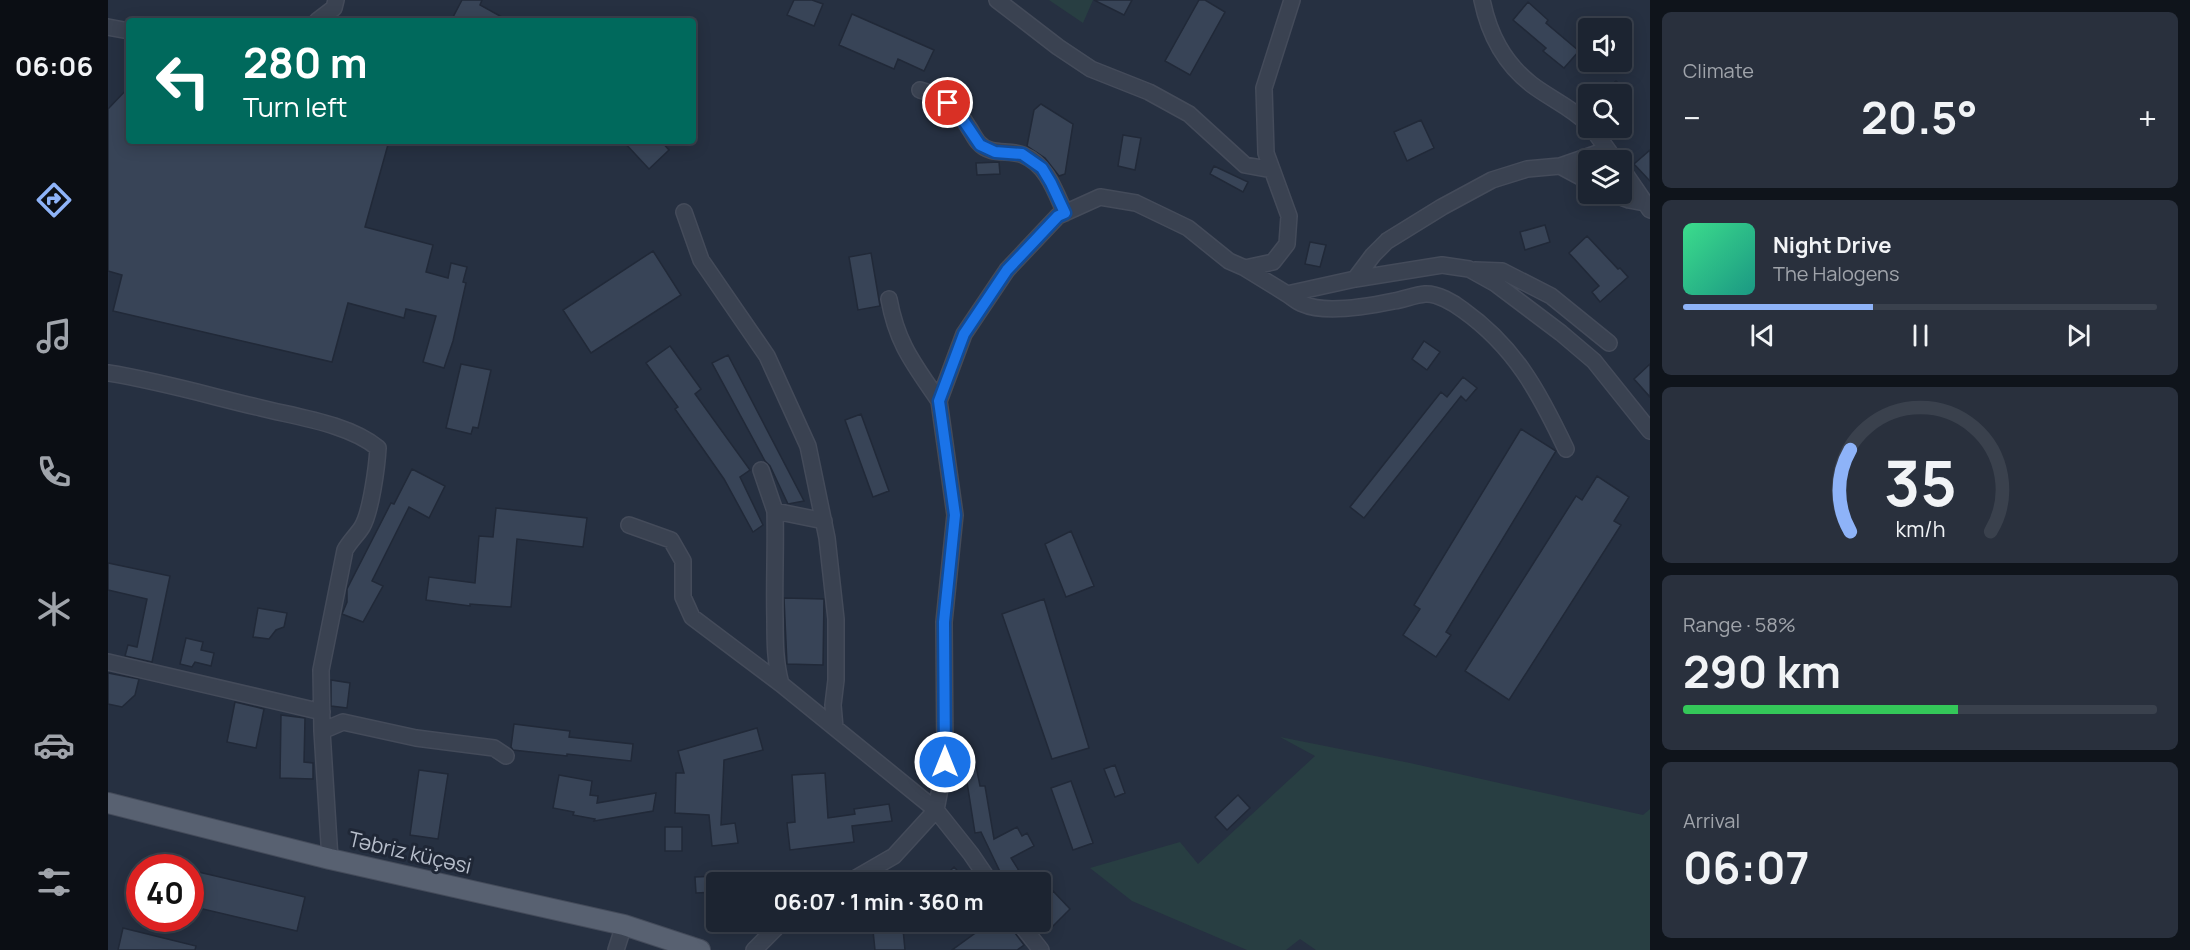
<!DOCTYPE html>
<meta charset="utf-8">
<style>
:root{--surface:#1c2431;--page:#29303d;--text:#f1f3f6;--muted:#a0a4ab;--line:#3a414d;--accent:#8eb3f8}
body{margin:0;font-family:Manrope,sans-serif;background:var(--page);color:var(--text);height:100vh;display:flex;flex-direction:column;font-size:22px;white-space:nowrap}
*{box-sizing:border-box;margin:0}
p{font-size:20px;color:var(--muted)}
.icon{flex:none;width:33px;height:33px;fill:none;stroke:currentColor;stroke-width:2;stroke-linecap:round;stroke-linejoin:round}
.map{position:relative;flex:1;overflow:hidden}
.sheet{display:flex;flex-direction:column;gap:12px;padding:12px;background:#0f141b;width:540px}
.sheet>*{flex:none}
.banner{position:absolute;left:18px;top:18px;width:570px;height:126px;border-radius:6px;box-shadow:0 3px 15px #0003,0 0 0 2px var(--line);background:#00695c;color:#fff;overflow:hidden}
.tools{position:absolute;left:1470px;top:18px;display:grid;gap:12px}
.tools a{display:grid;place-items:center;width:54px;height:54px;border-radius:6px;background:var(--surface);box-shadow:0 3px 15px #0003,0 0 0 2px var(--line);font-size:30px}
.speed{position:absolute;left:18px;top:854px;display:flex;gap:12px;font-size:30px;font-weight:700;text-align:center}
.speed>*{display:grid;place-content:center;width:78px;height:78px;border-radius:50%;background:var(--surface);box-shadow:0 3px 15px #0003,0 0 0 2px var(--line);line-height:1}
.speed .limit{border:9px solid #d22;background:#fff;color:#111}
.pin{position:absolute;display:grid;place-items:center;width:51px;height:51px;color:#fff;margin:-26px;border:3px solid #fff;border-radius:50%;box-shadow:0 2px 6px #0007}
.me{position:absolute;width:66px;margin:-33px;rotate:0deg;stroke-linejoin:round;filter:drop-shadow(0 0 4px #0008)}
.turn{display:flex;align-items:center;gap:21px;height:126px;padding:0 18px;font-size:27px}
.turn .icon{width:78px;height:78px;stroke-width:2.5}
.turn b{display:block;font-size:42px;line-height:51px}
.big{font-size:45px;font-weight:700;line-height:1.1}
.sheet .tile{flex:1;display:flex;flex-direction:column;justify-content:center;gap:9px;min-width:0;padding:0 21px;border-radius:9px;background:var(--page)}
.sheet .dial{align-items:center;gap:0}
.dial svg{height:156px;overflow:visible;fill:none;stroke:var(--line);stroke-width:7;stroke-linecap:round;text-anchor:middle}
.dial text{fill:var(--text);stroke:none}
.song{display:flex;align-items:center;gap:18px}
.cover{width:72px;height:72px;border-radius:9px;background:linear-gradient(135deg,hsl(150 70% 55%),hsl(170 70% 35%))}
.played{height:6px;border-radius:3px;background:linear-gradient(90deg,var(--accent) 40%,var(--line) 40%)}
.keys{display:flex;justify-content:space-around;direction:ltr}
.heat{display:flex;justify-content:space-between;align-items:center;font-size:33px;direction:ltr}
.charge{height:9px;border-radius:4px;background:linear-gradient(90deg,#34c759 58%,var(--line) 0)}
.trip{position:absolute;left:598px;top:872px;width:345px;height:60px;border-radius:6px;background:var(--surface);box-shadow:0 3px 15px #0003,0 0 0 2px var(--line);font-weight:700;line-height:60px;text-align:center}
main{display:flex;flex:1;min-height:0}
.tabs{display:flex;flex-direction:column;width:108px;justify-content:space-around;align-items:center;background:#0b0e14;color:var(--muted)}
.tabs .icon{width:42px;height:42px}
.tabs .selected{color:var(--accent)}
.tabs b{font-size:27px;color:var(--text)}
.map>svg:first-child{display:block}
.green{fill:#283e42}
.building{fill:#384457;stroke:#212938;stroke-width:1.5}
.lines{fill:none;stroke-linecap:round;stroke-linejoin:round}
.minor-casing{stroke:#444b5a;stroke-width:18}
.major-casing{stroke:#444b5a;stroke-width:22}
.minor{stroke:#3a4251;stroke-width:15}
.major{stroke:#586171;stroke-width:20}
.route-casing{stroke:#114b97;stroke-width:15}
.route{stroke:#1a73e8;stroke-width:10}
.labels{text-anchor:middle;stroke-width:6;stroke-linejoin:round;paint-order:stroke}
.street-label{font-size:21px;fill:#b7becb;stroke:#1f2736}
</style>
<main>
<nav class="tabs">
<b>06:06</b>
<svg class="icon selected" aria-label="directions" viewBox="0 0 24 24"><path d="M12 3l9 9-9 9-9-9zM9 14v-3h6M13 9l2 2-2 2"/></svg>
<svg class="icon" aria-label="music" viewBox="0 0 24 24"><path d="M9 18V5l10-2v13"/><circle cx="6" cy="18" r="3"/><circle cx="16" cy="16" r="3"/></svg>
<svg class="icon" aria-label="phone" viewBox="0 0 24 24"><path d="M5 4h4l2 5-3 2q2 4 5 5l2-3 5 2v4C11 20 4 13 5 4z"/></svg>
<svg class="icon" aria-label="climate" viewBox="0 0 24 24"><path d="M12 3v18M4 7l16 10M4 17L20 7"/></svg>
<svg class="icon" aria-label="car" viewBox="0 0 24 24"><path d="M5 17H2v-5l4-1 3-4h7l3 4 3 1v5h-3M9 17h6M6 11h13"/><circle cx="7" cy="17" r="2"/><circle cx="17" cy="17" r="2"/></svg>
<svg class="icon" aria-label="filters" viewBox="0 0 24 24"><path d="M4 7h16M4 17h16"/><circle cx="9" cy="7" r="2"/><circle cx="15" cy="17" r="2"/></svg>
</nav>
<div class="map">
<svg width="1542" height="950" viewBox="0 0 1542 950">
<rect width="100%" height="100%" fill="#263041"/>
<path class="green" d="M941,0H985L975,23Z
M1172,737L1302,763L1535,815L1542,809V950H1208L1192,939L1178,950H1139L1024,901L982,868L1072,842L1090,864L1207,756Z"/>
<path class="building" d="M354,0H374L372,5L401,21H343Z
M686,0H704L715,4L706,26L679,15Z
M986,0H1024L1016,15Z
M1091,0H1097L1117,12L1082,75L1057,61Z
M1420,2L1440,20L1438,23L1471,51L1456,68L1435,51L1438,48L1405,20Z
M744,14L826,50L816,71L790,59L786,69L731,45Z
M1508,81L1521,94H1493Z
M21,87V141H281L257,227L325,245L318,272L340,278L343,263L359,267L355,282L358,283L345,341L336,368L315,362L328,316L298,309L296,318L240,303L224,362L5,311L14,275L0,271V109Z
M933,104L965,124L957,174L951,176L937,158L919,146L926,110Z
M1313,120L1326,148L1299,161L1286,132Z
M1015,135L1033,138L1027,170L1010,166Z
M515,141H553L561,150L541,169Z
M1542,150V181L1526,164Z
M891,162L892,174L869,175L868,163Z
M1106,166L1140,182L1135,192L1102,174Z
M1437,225L1442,242L1417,250L1412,232Z
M1479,236L1510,269L1512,268L1520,277L1492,302L1484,292L1491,286L1461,253Z
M1202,242L1218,245L1212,267L1197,264Z
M545,251L573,295L483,353L455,310Z
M763,253L772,306L750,310L741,257Z
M1316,341L1332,352L1319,370L1304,359Z
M562,346L593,389L587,394L642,470L632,477L655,525L645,532L616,479L567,409L570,407L538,363Z
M620,355L696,501L680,504L662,466L657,461L604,363Z
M353,364L383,370L370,428L365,427L363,434L338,428Z
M1542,364V397L1526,379Z
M1355,377L1369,388L1358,401L1353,396L1256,518L1242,507L1333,392L1339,397Z
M753,414L781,491L765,497L737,420Z
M1413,429L1448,451L1338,632L1343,635L1328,657L1295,635L1312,609L1306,605Z
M304,469L337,486L321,518L301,507L264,581L275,586L255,622L234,614L239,602V589L283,503L286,504Z
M1489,476L1521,497L1506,521L1513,525L1401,700L1357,671L1468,496L1474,500Z
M388,508L479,518L475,547L409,539L403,607L362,604V606L318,600L321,577L367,583L371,536L385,537Z
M963,531L986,586L958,597L937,544Z
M0,563L62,576L44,662L17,656L20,645L29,647L39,599L0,590Z
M676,598L716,599L715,665L679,664Z
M936,599L981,748L944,759L894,614Z
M150,608L179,613L176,627L168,630L161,639L145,637Z
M78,638L95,642L93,650L106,653L103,666L87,662L84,667L72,664Z
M0,673L31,679L27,695L14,707L0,704Z
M223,680L242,683L239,708L223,706Z
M127,702L156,709L148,748L119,742Z
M173,715L197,718L196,762L205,763V779L172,778Z
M406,724L462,731L461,737L525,744L523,761L459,754V756L405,750L403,747Z
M649,728L655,750L616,760L613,825L627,823L630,843L604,846L601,815L567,813L568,773H576L570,751Z
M867,761L872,786H877L886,839L909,827L914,836L919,833L926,846L903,858L918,882H897L873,832L867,833L856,763Z
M1007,765L1017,793L1007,797L996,769Z
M311,770L340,774L330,839L302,835Z
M717,773L720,818L747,814L746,809L781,804L784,821L744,826L746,842L682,850L679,823L687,822L684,775Z
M451,775L484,781L482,795L490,796L489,803L548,793L545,811L486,821L487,819L465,815L466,812L445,808Z
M963,781L985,843L965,850L943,788Z
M1130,795L1142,808L1119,830L1107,817Z
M557,827H574V851H557Z
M846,867L860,882H831Z
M82,870L197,897L189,931L82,906Z
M609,876V892L588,893L587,877Z
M945,891L962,909L943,928L933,918V902Z
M764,921H791L792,930L795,929L797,950H767Z
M884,921H898L916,945L909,950H844Z
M15,928L88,946L87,950H10Z"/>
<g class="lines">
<defs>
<path id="minor" d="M889,0L950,47L983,69L1041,92L1081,114L1137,165L1164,170
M1374,0C1381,34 1395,62 1423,84C1441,98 1463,107 1480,124
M209,21L226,8L228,0
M0,27L21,31
M812,90C836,96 848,106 861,128C864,132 867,139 871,143C882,156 901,149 915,155C939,165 947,191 957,213
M1484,128L1507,160
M1452,166L1480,181
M1514,169L1542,210
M1505,194L1521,200L1537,203
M576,212L593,260L659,356L700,446L719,538L728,619V680L725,705L727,728
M1137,268L1179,294L1247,279L1334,265L1361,269L1388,284L1453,333L1486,361L1542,431
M1367,270L1394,271L1443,296L1501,343
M1247,279L1265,255L1279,241L1334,207L1384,180L1419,169L1452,166L1498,150
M1179,294C1184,297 1189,302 1195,304C1217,314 1262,306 1286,301C1297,299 1307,295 1317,294C1329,293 1346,303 1355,310C1407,347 1431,392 1458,449
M781,299C789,344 806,364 831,401
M0,373C51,381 102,396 153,408C189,417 241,424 270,448C269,466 263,512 254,527C249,535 242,541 237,550L213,670L214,731L222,859
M653,470L667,511L716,521
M667,511C668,547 666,583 667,619C667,642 667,662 673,684
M521,525L563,540L575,561V597L584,617L673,684L828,810L863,854L882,882
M0,662L214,712
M214,731L235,722L308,738L386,748L398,756
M741,882L786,856L828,810L837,762L836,622L847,515L831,401L856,334L899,270L950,216L992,197L1028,203L1080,228L1121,261L1137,268L1165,262L1179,244L1181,216L1158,153L1156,88L1184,0
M910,921L933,950
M508,950L516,925
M646,950L675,921"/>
<path id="major" d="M0,803L222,859L516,925L592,950"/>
</defs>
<use href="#minor" class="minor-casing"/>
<use href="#major" class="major-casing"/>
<use href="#minor" class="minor"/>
<use href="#major" class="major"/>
</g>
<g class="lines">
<defs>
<path id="route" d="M837,762L836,622L847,515L831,401L856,334L899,270L950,216L957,213L943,183L934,168L914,154L887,152L872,145L849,111L840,103"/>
</defs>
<use href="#route" class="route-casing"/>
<use href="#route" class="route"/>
</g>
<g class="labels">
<g class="street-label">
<text transform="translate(302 853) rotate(13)" y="7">Təbriz küçəsi</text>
</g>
</g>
</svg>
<div class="tools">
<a><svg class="icon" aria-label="sound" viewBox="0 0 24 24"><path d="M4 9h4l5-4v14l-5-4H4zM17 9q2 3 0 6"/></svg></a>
<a><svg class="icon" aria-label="search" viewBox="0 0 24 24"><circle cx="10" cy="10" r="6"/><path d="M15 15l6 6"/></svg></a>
<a><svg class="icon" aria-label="layers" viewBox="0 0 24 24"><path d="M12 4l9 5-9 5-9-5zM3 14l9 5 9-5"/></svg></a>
</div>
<div class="speed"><div class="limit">40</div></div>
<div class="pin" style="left:840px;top:103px;background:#d93025"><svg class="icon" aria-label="arrive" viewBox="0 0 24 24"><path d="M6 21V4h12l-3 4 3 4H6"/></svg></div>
<svg class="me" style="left:837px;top:762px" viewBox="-20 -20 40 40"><circle r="17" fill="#1a73e8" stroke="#fff" stroke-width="3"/><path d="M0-11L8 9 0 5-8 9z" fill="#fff"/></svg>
<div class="trip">06:07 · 1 min · 360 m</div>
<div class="banner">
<div class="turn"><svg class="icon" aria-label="left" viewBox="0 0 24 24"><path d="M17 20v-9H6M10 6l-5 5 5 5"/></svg><div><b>280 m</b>Turn left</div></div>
</div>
</div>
<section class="sheet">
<div class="tile"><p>Climate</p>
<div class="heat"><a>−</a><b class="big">20.5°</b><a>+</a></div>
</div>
<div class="tile">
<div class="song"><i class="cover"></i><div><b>Night Drive</b><p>The Halogens</p></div></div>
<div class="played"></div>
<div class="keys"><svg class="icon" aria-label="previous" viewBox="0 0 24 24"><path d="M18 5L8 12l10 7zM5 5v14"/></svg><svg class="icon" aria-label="pause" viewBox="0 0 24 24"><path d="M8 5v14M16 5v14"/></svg><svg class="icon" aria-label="next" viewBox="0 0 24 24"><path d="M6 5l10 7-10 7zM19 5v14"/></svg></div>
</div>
<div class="tile dial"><svg viewBox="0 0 100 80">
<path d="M14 69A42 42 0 1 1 86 69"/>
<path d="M14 69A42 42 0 0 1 14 27" stroke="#8eb3f8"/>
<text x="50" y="56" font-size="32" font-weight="700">35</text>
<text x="50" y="72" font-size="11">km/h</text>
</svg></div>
<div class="tile"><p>Range · 58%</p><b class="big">290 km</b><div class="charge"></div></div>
<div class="tile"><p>Arrival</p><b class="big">06:07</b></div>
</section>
</main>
